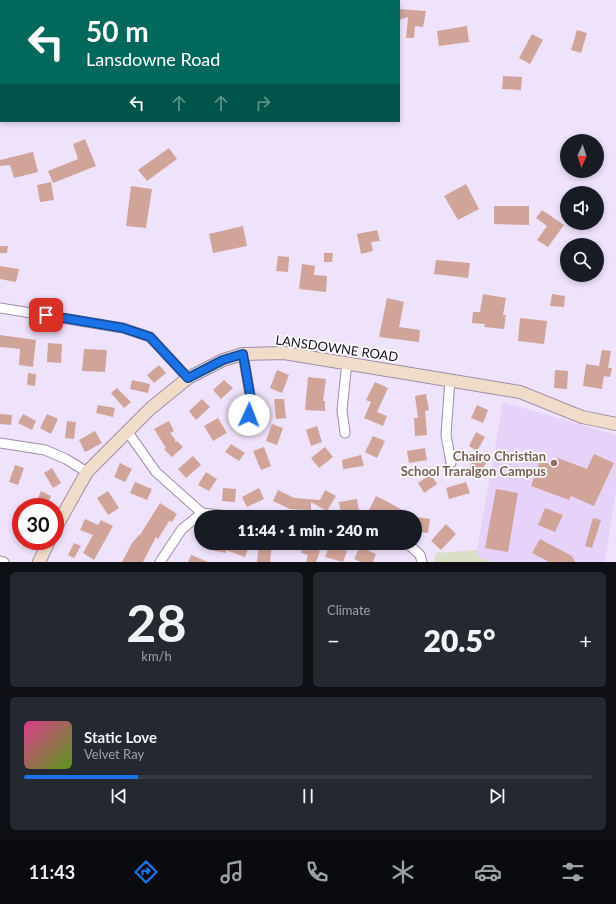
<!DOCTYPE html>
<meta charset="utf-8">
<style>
:root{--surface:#171b24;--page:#242831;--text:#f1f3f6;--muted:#9ea1a6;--line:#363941;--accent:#1a73e8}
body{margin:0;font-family:Lato,sans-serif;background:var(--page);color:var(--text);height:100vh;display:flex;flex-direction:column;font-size:15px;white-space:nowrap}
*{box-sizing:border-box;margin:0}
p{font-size:13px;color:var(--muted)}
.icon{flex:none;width:22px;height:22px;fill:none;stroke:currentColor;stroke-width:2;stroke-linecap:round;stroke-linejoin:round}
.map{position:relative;height:562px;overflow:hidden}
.details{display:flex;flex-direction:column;gap:10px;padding:10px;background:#0d0f14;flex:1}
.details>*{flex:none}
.hud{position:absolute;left:0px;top:0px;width:400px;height:122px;box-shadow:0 2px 6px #0003;background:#00695c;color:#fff;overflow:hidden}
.needle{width:26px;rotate:183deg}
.controls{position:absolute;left:560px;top:134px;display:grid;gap:8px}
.controls a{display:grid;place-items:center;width:44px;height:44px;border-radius:50%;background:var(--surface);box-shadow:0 2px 6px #0003;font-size:20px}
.speed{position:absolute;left:12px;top:498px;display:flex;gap:8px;font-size:20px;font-weight:700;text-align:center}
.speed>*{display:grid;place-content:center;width:52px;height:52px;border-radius:50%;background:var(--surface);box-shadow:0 2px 6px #0003;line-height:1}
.speed .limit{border:6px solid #d22;background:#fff;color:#111}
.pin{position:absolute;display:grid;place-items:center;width:34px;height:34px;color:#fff;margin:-17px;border-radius:8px;box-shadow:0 2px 6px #0006}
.me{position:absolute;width:44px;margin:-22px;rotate:2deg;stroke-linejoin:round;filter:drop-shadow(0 0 3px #0008)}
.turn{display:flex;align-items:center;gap:14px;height:84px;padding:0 20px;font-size:18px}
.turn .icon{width:52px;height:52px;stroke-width:2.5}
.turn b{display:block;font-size:28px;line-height:34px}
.lanes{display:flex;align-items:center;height:38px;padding:0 20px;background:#0003;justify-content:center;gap:20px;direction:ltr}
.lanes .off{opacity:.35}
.big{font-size:30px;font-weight:800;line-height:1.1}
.details .tile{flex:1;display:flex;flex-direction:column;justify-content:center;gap:6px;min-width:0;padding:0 14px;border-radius:6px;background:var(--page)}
.details .dial{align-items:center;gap:0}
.dial b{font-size:52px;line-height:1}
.song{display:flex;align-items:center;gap:12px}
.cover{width:48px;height:48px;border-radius:6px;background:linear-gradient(135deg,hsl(330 70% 55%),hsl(90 70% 35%))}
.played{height:4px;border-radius:2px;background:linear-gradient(90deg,var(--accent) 20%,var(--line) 20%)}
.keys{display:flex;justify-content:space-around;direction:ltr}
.heat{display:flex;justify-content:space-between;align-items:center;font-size:22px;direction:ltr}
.details .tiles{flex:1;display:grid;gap:10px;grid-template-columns:1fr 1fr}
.tile:last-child{grid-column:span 2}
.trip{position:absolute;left:194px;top:510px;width:228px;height:40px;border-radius:20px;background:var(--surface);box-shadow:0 2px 6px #0003;font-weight:800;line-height:40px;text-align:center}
.tabs{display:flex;height:64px;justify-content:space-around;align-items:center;background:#090b0e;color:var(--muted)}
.tabs .icon{width:28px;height:28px}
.tabs .selected{color:var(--accent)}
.tabs b{font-size:18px;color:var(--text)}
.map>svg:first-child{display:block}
.built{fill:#e7d3f9}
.green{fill:#dadec4}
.building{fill:#d1a499}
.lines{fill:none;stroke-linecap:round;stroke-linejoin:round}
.street-casing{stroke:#9d8dab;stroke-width:11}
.secondary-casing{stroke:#9d8dab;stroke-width:14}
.street{stroke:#fff;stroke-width:9}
.secondary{stroke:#f1dcca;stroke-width:12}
.route-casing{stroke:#114b97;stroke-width:10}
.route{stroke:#1a73e8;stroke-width:7}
.education-dot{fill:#8d6e63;stroke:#fff;stroke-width:1.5}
.labels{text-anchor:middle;stroke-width:3.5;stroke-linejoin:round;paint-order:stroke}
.street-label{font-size:13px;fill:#18121d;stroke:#fff}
.education-label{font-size:13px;font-weight:bold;fill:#785e54;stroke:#fff;text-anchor:end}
</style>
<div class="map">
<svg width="616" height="562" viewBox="0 0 616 562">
<rect width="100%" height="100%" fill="#efe2fb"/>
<path class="built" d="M503,402L616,435V491L605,562H493L476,556Z"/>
<path class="green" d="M477,550V556L493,562H434L436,553Z"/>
<path class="building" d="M399,9L426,11L423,27L415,26L414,38H406L408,17L399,20Z
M467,26L469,42L439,46L437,31Z
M577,30L587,33L581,53L571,50Z
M532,34L543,40L530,64L519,58Z
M503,76L522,77L521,90L502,89Z
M85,139L96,166L53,183L48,171L78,159L73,144Z
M169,148L177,159L147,181L138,170Z
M33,152L38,172L14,178L10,165L0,166V160Z
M51,182L54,200L40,202L37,185Z
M466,184L479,209L458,220L444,196Z
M131,186L152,189L146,228L126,226Z
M494,206H529V225L494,224Z
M542,210L564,225L548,247L537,240L547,226L536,218Z
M243,226L247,246L213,253L209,234Z
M377,230L380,241L371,242L373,251L361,254L357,234Z
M0,246H8L7,253H0Z
M324,253H333L332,262H324Z
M278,256L289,257L288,272L276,271Z
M436,260L470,263L468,278L434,274Z
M302,264L315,266L314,275L327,276L326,292L299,289Z
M0,266L19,269L16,282L0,279Z
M483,294L506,298L503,315H506L504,329L484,327L485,324L472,323L473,312H480Z
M552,294L565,296L564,307L550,306Z
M387,298L404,302L399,327L420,330L419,342L379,337Z
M520,318L547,321L544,344L518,341Z
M0,335L36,340L33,367L19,365L20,349L0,347Z
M48,343L62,344L61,363L47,362Z
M84,349L107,350L105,372L82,371Z
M602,350L611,351L608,368H612L610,377L604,376L602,389L583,386L586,364L599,366Z
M159,365L166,373L154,383L147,375Z
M277,370L289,375L282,393L270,388Z
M555,370L568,371L567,389L554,388Z
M28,373L36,374L35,386L27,385Z
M308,377L326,379L323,401H325V411L305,410Z
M132,380L150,384L148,393L130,389Z
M224,380L233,388L221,399L213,390Z
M375,382L388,388L377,412L387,416L383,426L364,418L371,402L366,400Z
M117,388L131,402L124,408L111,393Z
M426,394L429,410L425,411L427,435L415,436L414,418H418L415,396Z
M202,399L210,407L196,420L189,411Z
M274,399H284L286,418L276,419Z
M98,405L115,408L113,417L96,413Z
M477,405L488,410L483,423L471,418Z
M0,414L12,415L11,425L0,424Z
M23,414L36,421L32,430L18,423Z
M47,414L58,419L51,434L40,428Z
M218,418L227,433L213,441L204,426Z
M67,421L76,422L74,439L65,438Z
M169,421L174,431L170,433L175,439V442L177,441L183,447L172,457L164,449L166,448L154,429Z
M272,424L283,428L277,445L266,441Z
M317,426L322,442L311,446L306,430Z
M95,431L102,443L85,452L79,440Z
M476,432L485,437L477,451L469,446Z
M373,436L385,441L377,458L365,452Z
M231,444L245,453L239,461L225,452Z
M264,447L271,466L261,470L253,451Z
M325,447L333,457L319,468L311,458Z
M425,448L427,460L409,463L407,451Z
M594,454L614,463L594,506L571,496L569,500L531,486L540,461L555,466L558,458L587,469Z
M361,455L364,466L343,469L342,460Z
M476,455L487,461L478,477L467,471Z
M193,456L201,465L186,478L178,469Z
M120,463L132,469L125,482L114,477Z
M15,465L24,468L18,485L9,482Z
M52,468L61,483L53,488L44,473Z
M206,472L217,479L209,491L198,485Z
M431,474L437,484L424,493L418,483Z
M135,482L152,489L147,500L130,493Z
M466,482L470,493L449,499L446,488Z
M223,488L236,489L235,502L222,501Z
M259,488L264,499L247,507L242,497Z
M496,489L518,493L508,552L485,548Z
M278,490L294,498L320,500L325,490L336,496L327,511L311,502V510L290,509L273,501Z
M41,491L51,496L46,507H34Z
M108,491L119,508L108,515L97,498Z
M376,496L386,501L415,517H393L381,511L379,515L369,510Z
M357,499L359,511L341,514L339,502Z
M160,503L177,514L172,522L169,521L158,539L156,537L143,562H122L132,543L139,535H140Z
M545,508L563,515L555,532L538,525Z
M415,517L430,519L428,533L415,531Z
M593,518L601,520L592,548L585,546Z
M85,519L98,525L101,520L113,526L94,560L83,553L93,535L80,530Z
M446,524L456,534L441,550L431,541Z
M540,539L572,556L575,562H549L532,553Z
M74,543L81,546L74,558L68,555Z
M207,543H250L245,557L226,550V553L206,549Z
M259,543L272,544L270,562H257Z
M330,544L347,551L343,562L325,557Z
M303,545L320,551L316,562H306L308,555L301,553Z
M360,547L376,554L373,562H361L354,559Z
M191,555L208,562H188Z"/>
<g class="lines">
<defs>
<path id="street" d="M0,308L123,328L150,337L188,378
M243,354L252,406L247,424
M450,380L446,435L451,463
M127,431L156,472L202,513L238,517
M345,433L342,410L347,362
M0,443L45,450L66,459L87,472
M407,543L420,555L422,562
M0,561L4,562
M160,562L182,529L202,513"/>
<path id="secondary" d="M55,529L87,472L151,408L188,378L223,360L243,354L284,353L520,392L582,417L616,424
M39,562L49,541"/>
</defs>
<use href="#street" class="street-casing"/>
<use href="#secondary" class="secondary-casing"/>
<use href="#street" class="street"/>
<use href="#secondary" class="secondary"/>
</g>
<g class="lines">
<defs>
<path id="route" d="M46,315L123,328L150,337L188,378L223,360L243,354L252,406L249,415"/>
</defs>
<use href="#route" class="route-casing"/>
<use href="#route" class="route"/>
</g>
<circle class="education-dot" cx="554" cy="463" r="4"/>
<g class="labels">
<g class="street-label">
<text transform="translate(337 348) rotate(8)" y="5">LANSDOWNE ROAD</text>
</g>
<g class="education-label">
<text x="546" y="461">Chairo Christian<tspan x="546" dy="15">School Traralgon Campus</tspan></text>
</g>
</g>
</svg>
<div class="controls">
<a><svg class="needle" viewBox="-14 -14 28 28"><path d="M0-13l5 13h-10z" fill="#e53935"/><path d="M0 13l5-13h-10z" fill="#9ea1a6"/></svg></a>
<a><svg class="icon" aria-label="sound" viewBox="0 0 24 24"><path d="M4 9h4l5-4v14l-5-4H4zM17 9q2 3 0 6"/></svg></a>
<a><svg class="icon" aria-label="search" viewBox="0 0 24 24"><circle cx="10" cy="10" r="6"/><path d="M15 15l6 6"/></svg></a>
</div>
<div class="speed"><div class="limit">30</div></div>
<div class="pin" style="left:46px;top:315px;background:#d93025"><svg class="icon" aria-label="arrive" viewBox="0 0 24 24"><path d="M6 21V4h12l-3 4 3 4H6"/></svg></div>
<svg class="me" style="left:249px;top:415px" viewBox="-20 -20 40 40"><circle r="19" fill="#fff"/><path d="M0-13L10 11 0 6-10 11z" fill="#1a73e8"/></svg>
<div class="trip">11:44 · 1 min · 240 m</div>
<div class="hud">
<div class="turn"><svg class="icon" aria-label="left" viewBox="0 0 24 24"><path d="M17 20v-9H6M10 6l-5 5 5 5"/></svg><div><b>50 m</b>Lansdowne Road</div></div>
<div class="lanes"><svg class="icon" aria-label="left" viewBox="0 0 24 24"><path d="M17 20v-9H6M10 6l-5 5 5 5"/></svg><svg class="icon off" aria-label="ahead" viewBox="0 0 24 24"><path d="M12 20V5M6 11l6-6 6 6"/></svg><svg class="icon off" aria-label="ahead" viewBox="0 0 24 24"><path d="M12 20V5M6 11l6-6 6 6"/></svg><svg class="icon off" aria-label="right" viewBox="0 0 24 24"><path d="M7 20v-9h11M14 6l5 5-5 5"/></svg></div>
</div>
</div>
<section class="details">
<div class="tiles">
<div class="tile dial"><b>28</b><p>km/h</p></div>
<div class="tile"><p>Climate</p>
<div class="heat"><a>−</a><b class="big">20.5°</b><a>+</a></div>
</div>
<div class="tile">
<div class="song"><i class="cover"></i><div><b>Static Love</b><p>Velvet Ray</p></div></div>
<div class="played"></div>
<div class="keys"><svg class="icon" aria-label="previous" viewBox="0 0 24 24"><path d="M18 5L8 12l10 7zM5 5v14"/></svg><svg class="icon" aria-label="pause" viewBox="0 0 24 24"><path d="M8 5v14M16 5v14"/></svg><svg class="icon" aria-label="next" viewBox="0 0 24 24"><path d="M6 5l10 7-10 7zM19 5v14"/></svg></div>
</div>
</div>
</section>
<nav class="tabs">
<b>11:43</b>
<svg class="icon selected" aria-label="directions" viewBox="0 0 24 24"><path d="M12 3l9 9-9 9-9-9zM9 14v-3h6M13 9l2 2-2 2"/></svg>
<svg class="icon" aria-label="music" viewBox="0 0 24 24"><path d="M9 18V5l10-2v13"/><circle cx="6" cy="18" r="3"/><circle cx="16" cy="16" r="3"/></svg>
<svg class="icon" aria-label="phone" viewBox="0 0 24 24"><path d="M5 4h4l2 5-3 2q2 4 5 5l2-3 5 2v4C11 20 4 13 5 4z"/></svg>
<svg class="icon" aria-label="climate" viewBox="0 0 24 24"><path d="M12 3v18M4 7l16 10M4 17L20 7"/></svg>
<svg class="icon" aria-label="car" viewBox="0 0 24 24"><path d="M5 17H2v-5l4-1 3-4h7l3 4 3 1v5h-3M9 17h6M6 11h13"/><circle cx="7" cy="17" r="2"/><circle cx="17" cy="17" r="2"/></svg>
<svg class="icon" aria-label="filters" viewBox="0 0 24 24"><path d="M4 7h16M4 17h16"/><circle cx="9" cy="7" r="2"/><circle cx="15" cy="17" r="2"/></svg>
</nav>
